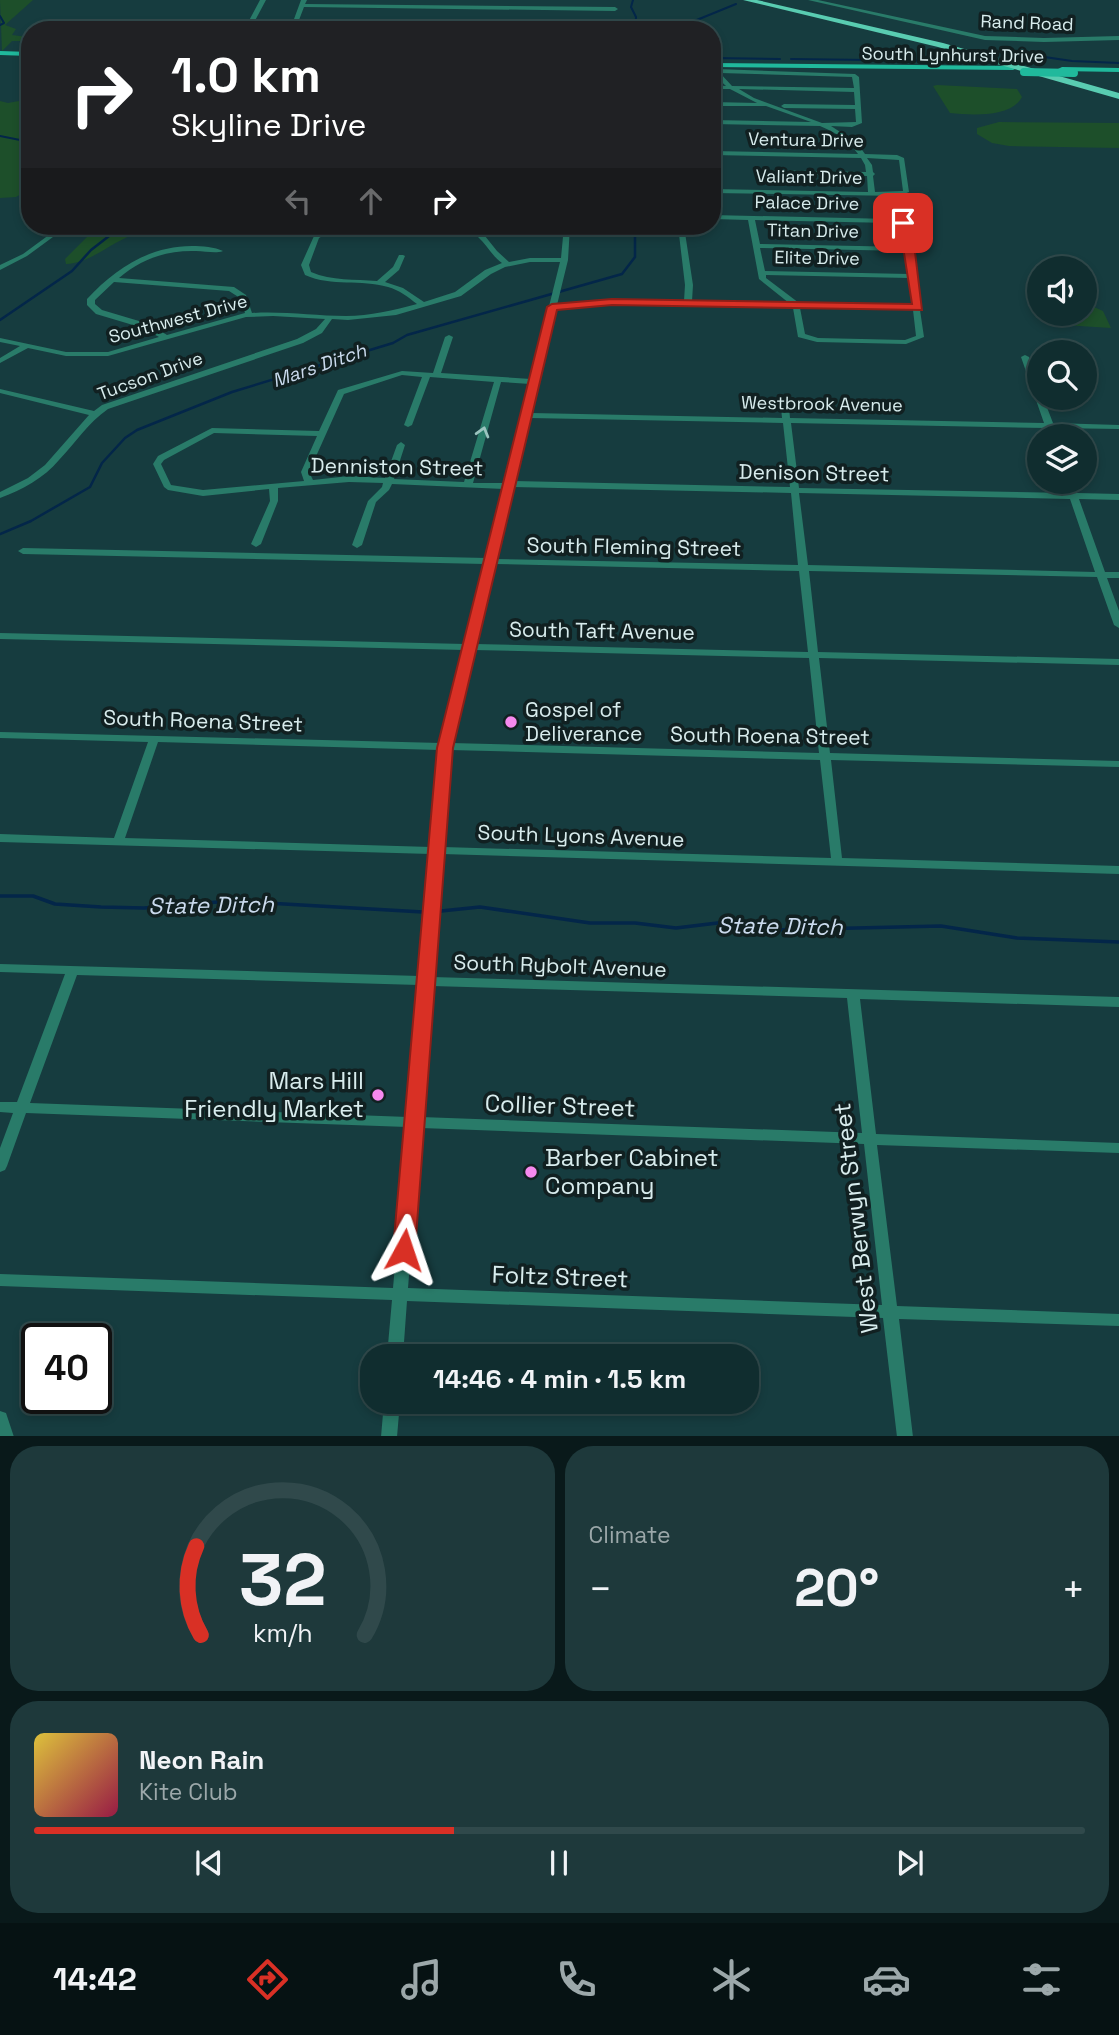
<!DOCTYPE html>
<meta charset="utf-8">
<style>
:root{--surface:#102d2f;--page:#1e393b;--text:#f1f3f6;--muted:#9ca8aa;--line:#30494b;--accent:#d93025}
body{margin:0;font-family:"Space Grotesk",sans-serif;background:var(--page);color:var(--text);height:100vh;display:flex;flex-direction:column;font-size:26px;white-space:nowrap}
*{box-sizing:border-box;margin:0}
p{font-size:23px;color:var(--muted)}
.icon{flex:none;width:38px;height:38px;fill:none;stroke:currentColor;stroke-width:2;stroke-linecap:round;stroke-linejoin:round}
.map{position:relative;height:1436px;overflow:hidden}
.side{display:flex;flex-direction:column;gap:10px;padding:10px;background:#09191a;flex:1}
.side>*{flex:none}
.hud{position:absolute;left:21px;top:21px;width:700px;height:214px;border-radius:28px;box-shadow:0 4px 10px #0003,0 0 0 2px var(--line);background:#202124;color:#fff;overflow:hidden}
.fabs{position:absolute;left:1027px;top:256px;display:grid;gap:14px}
.fabs a{display:grid;place-items:center;width:70px;height:70px;border-radius:50%;background:var(--surface);box-shadow:0 4px 10px #0003,0 0 0 2px var(--line);font-size:35px}
.speed{position:absolute;left:21px;top:1323px;display:flex;gap:14px;font-size:35px;font-weight:700;text-align:center}
.speed>*{display:grid;place-content:center;width:91px;height:91px;border-radius:50%;background:var(--surface);box-shadow:0 4px 10px #0003,0 0 0 2px var(--line);line-height:1}
.speed .limit{border:4px solid #111;border-radius:10px;background:#fff;color:#111}
.pin{position:absolute;display:grid;place-items:center;width:60px;height:60px;color:#fff;margin:-30px;border-radius:14px;box-shadow:0 4px 10px #0006}
.me{position:absolute;width:77px;margin:-38px;rotate:5deg;stroke-linejoin:round;filter:drop-shadow(0 0 5px #0008)}
.turn{display:flex;align-items:center;gap:24px;height:147px;padding:0 35px;font-size:32px}
.turn .icon{width:91px;height:91px;stroke-width:2.5}
.turn b{display:block;font-size:49px;line-height:60px}
.lanes{display:flex;align-items:center;height:66px;padding:0 35px;background:#0003;justify-content:center;gap:35px;direction:ltr}
.lanes .off{opacity:.35}
.big{font-size:52px;font-weight:800;line-height:1.1}
.side .tile{flex:1;display:flex;flex-direction:column;justify-content:center;gap:10px;min-width:0;padding:0 24px;border-radius:28px;background:var(--page)}
.side .dial{align-items:center;gap:0}
.dial svg{height:182px;overflow:visible;fill:none;stroke:var(--line);stroke-width:7;stroke-linecap:round;text-anchor:middle}
.dial text{fill:var(--text);stroke:none}
.song{display:flex;align-items:center;gap:21px}
.cover{width:84px;height:84px;border-radius:10px;background:linear-gradient(135deg,hsl(50 70% 55%),hsl(340 70% 35%))}
.played{height:7px;border-radius:4px;background:linear-gradient(90deg,var(--accent) 40%,var(--line) 40%)}
.keys{display:flex;justify-content:space-around;direction:ltr}
.heat{display:flex;justify-content:space-between;align-items:center;font-size:38px;direction:ltr}
.side .tiles{flex:1;display:grid;gap:10px;grid-template-columns:1fr 1fr}
.tile:last-child{grid-column:span 2}
.trip{position:absolute;left:360px;top:1344px;width:399px;height:70px;border-radius:28px;background:var(--surface);box-shadow:0 4px 10px #0003,0 0 0 2px var(--line);font-weight:800;line-height:70px;text-align:center}
.dock{display:flex;height:112px;justify-content:space-around;align-items:center;background:#061213;color:var(--muted)}
.dock .icon{width:49px;height:49px}
.dock .current{color:var(--accent)}
.dock b{font-size:32px;color:var(--text)}
.map>svg:first-child{display:block}
.green{fill:#1d4f2a}
.lines{fill:none;stroke-linecap:round;stroke-linejoin:round}
.stream-far2{stroke:#032649;stroke-width:2}
.stream-far1{stroke:#032649;stroke-width:2.5}
.stream{stroke:#032649;stroke-width:3.5}
.minor{fill:#297b69;fill-rule:evenodd}
.major{fill:#20b99c;fill-rule:evenodd}
.highway{fill:#59ccb1;fill-rule:evenodd}
.major-bridge{stroke:#20b99c;stroke-width:8}
.oneway{stroke:#9bc4bf}
.route{fill:#d93025;stroke:#8d1f18;stroke-width:2}
.poi-dot{fill:#f689ee;stroke:#112021;stroke-width:2.5}
.labels{text-anchor:middle;stroke-width:7;stroke-linejoin:round;paint-order:stroke}
.far-street-label{font-size:18px;fill:#d8eced;stroke:#112021}
.far-water-label{font-size:19px;font-style:italic;fill:#cadaed;stroke:#112021}
.street-label{font-size:21px;fill:#d8eced;stroke:#112021}
.poi-label{font-size:21px;fill:#d8eced;stroke:#112021;text-anchor:start}
.water-label{font-size:23px;font-style:italic;fill:#cadaed;stroke:#112021}
.near-poi-label{font-size:24px;fill:#d8eced;stroke:#112021;text-anchor:end}
.near-street-label{font-size:24px;fill:#d8eced;stroke:#112021}
</style>
<div class="map">
<svg width="1119" height="1437" viewBox="0 0 1119 1437">
<rect width="100%" height="100%" fill="#163c3f"/>
<path class="green" d="M0,0H33L5,25L16,29L12,35L27,37L23,41H12L2,51Z
M937,85L1017,89L1022,97C1011,118 971,115 950,113L933,86Z
M30,99V189L16,197L0,198V101L8,103Z
M999,122L1119,123V148L1009,146L992,143L977,134V128Z
M98,226H274L260,234C226,234 171,227 140,233C113,239 93,263 66,264L65,259Z
M1085,303L1103,311L1111,328L1048,324L1045,313H1085Z"/>
<g class="lines">
<path class="stream-far2" d="M633,0L631,7L636,17L635,30
M0,16L4,23L0,25
M682,26L736,4
M1010,52L1072,61L1119,63
M712,58L780,59
M791,59L946,61L967,58
M0,136L30,142"/>
<path class="stream-far1" d="M0,320L72,271L91,250L122,226
M0,534L31,521L90,487L102,463L125,438L137,430L232,392L393,343L407,335L622,274L635,257V226"/>
<path class="stream" d="M0,896H33L55,904L101,907L144,908L230,901L423,912
M441,911L480,907L590,923H635L676,928L734,921L771,930L941,926L1017,938L1119,942"/>
<path class="minor" d="M260,0H266L250,30H244Z
M301,0H307L305,4L615,7L618,9L615,11L304,7L299,20L619,24L622,26L619,28L298,24L296,30H290Z
M808,0H818L985,36L1044,38L1119,36V40L1044,42L985,40Z
M712,67L717,69L855,74L859,77L862,123L852,127L831,126L857,143L865,154L897,155L904,158L909,192L899,196L712,193V189L868,192L867,176L762,174L759,172L762,170L866,172L865,165L861,158L712,155V151L858,154C849,141 835,132 820,126L712,124V120L811,122L766,106H712V102L757,103L730,89H712V85L726,86L712,73ZM720,73L852,77L854,88L732,86ZM739,89L854,92L855,105L784,104L781,106L784,108L855,109L856,122L822,123L754,98ZM867,158L899,160L903,191L875,192L873,176L875,174L873,172L872,165Z
M712,215L891,219L904,222L910,227L920,306L922,308L920,310L924,337L906,344L817,342L798,337L793,308L612,304L556,310L531,413L782,418L780,397L784,395L788,397L790,418L1044,423L1021,357L1025,355L1029,357L1040,387V397H1043L1053,423L1119,425V429L1054,428L1057,436H1049L1046,428L791,423L799,488L1068,493L1064,481H1072L1077,493L1119,494V500L1079,499L1105,572H1119V578H1107L1119,611V628L1114,625L1097,577L809,571L818,652L1119,659V665L819,658L830,753L1119,761V767L831,760L842,858L1119,866V874L442,854L432,977L1119,997V1007L860,999L876,1134L1119,1143V1153L877,1145L897,1306L1119,1314V1326L899,1319L913,1437H897L883,1318L407,1301L403,1356H387L392,1300L0,1286V1274L393,1288L407,1127L26,1113L7,1166L5,1170L0,1172V1148L13,1113L0,1112V1102H17L65,974L0,972V964L420,976L431,854L0,842V834L114,838L148,742L0,738V732L441,743L464,650L0,639V633L465,644L485,564L23,554L18,551L23,548L487,558L504,489L392,484L389,490L376,502L362,545L357,548L352,545L368,501L382,487L383,483L349,482L278,488V501L261,544L256,547L251,544L270,501L269,489L203,496L168,490L164,487L153,464L158,456L212,428L319,431L338,390L402,371L433,373L445,337L449,335L453,337L441,373L531,379L560,262H530L505,267L491,274L461,296L396,315L348,320L332,319L322,333L303,343L108,409C88,423 76,442 59,460C44,478 22,490 0,498V492L28,478L45,465L89,415L0,393V389L94,411L102,405L297,339L316,329L325,319L273,316L246,317L108,356H66L28,348L0,363V358L20,346L0,342V338L66,352H108L159,337L143,328L96,314L87,305V299C115,269 149,246 192,246C202,246 215,247 223,251C215,254 206,251 196,251C167,250 141,259 119,278L234,287L246,295L252,313C283,311 315,316 346,316C370,316 394,310 417,304C408,297 399,290 388,287C361,279 332,287 305,275L301,265L314,236L332,226H340L319,238L309,265L311,272C332,281 355,279 377,281L393,267L399,255H403L405,256L399,270L385,282L403,288L424,302L455,292L485,270L502,263C492,256 487,245 478,237C470,231 459,230 452,226L470,228L481,233L512,227V229L485,236L497,251L509,262L530,258H561L564,226H570L568,260L557,305L612,300L684,301L685,285L678,226H684L693,285L692,301L789,303L759,279L748,220L712,219ZM755,220L891,223L900,225L904,228L906,247L760,244ZM760,248L906,251L909,274L765,271ZM766,275L909,278L913,306L799,303L766,278ZM114,282L229,291L240,298L245,313L167,335L149,324L102,310L95,304V300ZM800,308L913,310L916,336L905,340L818,338L805,334ZM402,375L422,377L404,425L408,427L412,425L430,377L494,382L464,482L394,479L405,445L401,442L397,445L385,478L349,476L313,480L309,472L344,394ZM501,382L530,384L505,483H473ZM530,418L783,423L790,487L514,481ZM214,433L317,436L301,472L304,481L203,490L171,485L161,464L164,460ZM513,487L791,493L798,565L496,559ZM799,493L1070,499L1095,572L808,565ZM495,564L799,571L808,652L475,644ZM474,650L809,658L819,753L451,743ZM158,742L439,750L431,847L125,838ZM450,750L820,760L831,858L443,847ZM77,975L419,985L408,1117L30,1103ZM432,986L847,998L862,1133L421,1117ZM421,1128L864,1144L882,1305L408,1288Z
M61,226H68L27,256L0,270V265L23,254Z
M384,1402H400L397,1437H381Z
M0,1411L6,1413L14,1437H0Z"/>
<path class="major" d="M0,51L30,52V56L0,55Z
M712,63L1013,66L1017,68L1013,70L712,67Z
M1062,67L1119,68V72L1059,71L1058,69Z"/>
<path class="highway" d="M743,0H757L943,43L1119,93V99L938,47Z"/>
<path class="major-bridge" d="M1024,72L1074,73"/>
</g>
<defs><path id="oneway-chevron" d="M-2-3.5L2.5 0L-2 3.5" fill="none" stroke-width="1.6" stroke-linecap="round" stroke-linejoin="round" transform="scale(1.75)"/></defs>
<use class="oneway" href="#oneway-chevron" transform="translate(483 432) rotate(-74)"/>
<path class="route" d="M899,221H906L912,227L922,310L612,305L557,310L453,748L415,1250L412,1257L404,1259L396,1257L393,1250L437,748L547,307L552,304L612,299L912,304Z"/>
<g class="poi-dot">
<circle cx="511" cy="722" r="7"/>
<circle cx="378" cy="1095" r="7"/>
<circle cx="531" cy="1172" r="7"/>
</g>
<g class="labels">
<g class="far-street-label">
<text transform="translate(1027 23) rotate(2)" y="6">Rand Road</text>
<text transform="translate(953 55) rotate(1)" y="6">South Lynhurst Drive</text>
<text transform="translate(806 140) rotate(1)" y="6">Ventura Drive</text>
<text transform="translate(809 177) rotate(1)" y="6">Valiant Drive</text>
<text transform="translate(807 203) rotate(1)" y="6">Palace Drive</text>
<text transform="translate(813 231) rotate(1)" y="6">Titan Drive</text>
<text transform="translate(817 258) rotate(1)" y="6">Elite Drive</text>
<text transform="translate(178 319) rotate(-15)" y="6">Southwest Drive</text>
<text transform="translate(150 376) rotate(-20)" y="6">Tucson Drive</text>
<text transform="translate(822 404) rotate(1)" y="6">Westbrook Avenue</text>
</g>
<g class="far-water-label">
<text transform="translate(319 365) rotate(-19)" y="7">Mars Ditch</text>
</g>
<g class="street-label">
<text transform="translate(397 467) rotate(1)" y="7">Denniston Street</text>
<text transform="translate(814 473) rotate(1)" y="7">Denison Street</text>
<text transform="translate(634 547) rotate(1)" y="7">South Fleming Street</text>
<text transform="translate(602 631) rotate(1)" y="7">South Taft Avenue</text>
<text transform="translate(203 721) rotate(2)" y="7">South Roena Street</text>
<text transform="translate(770 736) rotate(1)" y="7">South Roena Street</text>
<text transform="translate(581 836) rotate(2)" y="7">South Lyons Avenue</text>
<text transform="translate(560 966) rotate(2)" y="7">South Rybolt Avenue</text>
</g>
<g class="poi-label">
<text x="525" y="717">Gospel of<tspan x="525" dy="24">Deliverance</tspan></text>
</g>
<g class="water-label">
<text transform="translate(211 905) rotate(-1)" y="8">State Ditch</text>
<text transform="translate(780 926) rotate(1)" y="8">State Ditch</text>
</g>
<g class="near-poi-label">
<text x="364" y="1089">Mars Hill<tspan x="364" dy="28">Friendly Market</tspan></text>
<text x="545" y="1166" text-anchor="start">Barber Cabinet<tspan x="545" dy="28">Company</tspan></text>
</g>
<g class="near-street-label">
<text transform="translate(560 1106) rotate(2)" y="8">Collier Street</text>
<text transform="translate(856 1218) rotate(-97)" y="8">West Berwyn Street</text>
<text transform="translate(560 1277) rotate(2)" y="8">Foltz Street</text>
</g>
</g>
</svg>
<div class="fabs">
<a><svg class="icon" aria-label="sound" viewBox="0 0 24 24"><path d="M4 9h4l5-4v14l-5-4H4zM17 9q2 3 0 6"/></svg></a>
<a><svg class="icon" aria-label="search" viewBox="0 0 24 24"><circle cx="10" cy="10" r="6"/><path d="M15 15l6 6"/></svg></a>
<a><svg class="icon" aria-label="layers" viewBox="0 0 24 24"><path d="M12 4l9 5-9 5-9-5zM3 14l9 5 9-5"/></svg></a>
</div>
<div class="speed"><div class="limit">40</div></div>
<div class="pin" style="left:903px;top:223px;background:#d93025"><svg class="icon" aria-label="arrive" viewBox="0 0 24 24"><path d="M6 21V4h12l-3 4 3 4H6"/></svg></div>
<svg class="me" style="left:404px;top:1250px" viewBox="-20 -20 40 40"><path d="M0-17L14 15 0 8-14 15z" fill="#d93025" stroke="#fff" stroke-width="4"/></svg>
<div class="trip">14:46 · 4 min · 1.5 km</div>
<div class="hud">
<div class="turn"><svg class="icon" aria-label="right" viewBox="0 0 24 24"><path d="M7 20v-9h11M14 6l5 5-5 5"/></svg><div><b>1.0 km</b>Skyline Drive</div></div>
<div class="lanes"><svg class="icon off" aria-label="left" viewBox="0 0 24 24"><path d="M17 20v-9H6M10 6l-5 5 5 5"/></svg><svg class="icon off" aria-label="ahead" viewBox="0 0 24 24"><path d="M12 20V5M6 11l6-6 6 6"/></svg><svg class="icon" aria-label="right" viewBox="0 0 24 24"><path d="M7 20v-9h11M14 6l5 5-5 5"/></svg></div>
</div>
</div>
<section class="side">
<div class="tiles">
<div class="tile dial"><svg viewBox="0 0 100 80">
<path d="M14 69A42 42 0 1 1 86 69"/>
<path d="M14 69A42 42 0 0 1 12 30" stroke="#d93025"/>
<text x="50" y="56" font-size="32" font-weight="700">32</text>
<text x="50" y="72" font-size="11">km/h</text>
</svg></div>
<div class="tile"><p>Climate</p>
<div class="heat"><a>−</a><b class="big">20°</b><a>+</a></div>
</div>
<div class="tile">
<div class="song"><i class="cover"></i><div><b>Neon Rain</b><p>Kite Club</p></div></div>
<div class="played"></div>
<div class="keys"><svg class="icon" aria-label="previous" viewBox="0 0 24 24"><path d="M18 5L8 12l10 7zM5 5v14"/></svg><svg class="icon" aria-label="pause" viewBox="0 0 24 24"><path d="M8 5v14M16 5v14"/></svg><svg class="icon" aria-label="next" viewBox="0 0 24 24"><path d="M6 5l10 7-10 7zM19 5v14"/></svg></div>
</div>
</div>
</section>
<nav class="dock">
<b>14:42</b>
<svg class="icon current" aria-label="directions" viewBox="0 0 24 24"><path d="M12 3l9 9-9 9-9-9zM9 14v-3h6M13 9l2 2-2 2"/></svg>
<svg class="icon" aria-label="music" viewBox="0 0 24 24"><path d="M9 18V5l10-2v13"/><circle cx="6" cy="18" r="3"/><circle cx="16" cy="16" r="3"/></svg>
<svg class="icon" aria-label="phone" viewBox="0 0 24 24"><path d="M5 4h4l2 5-3 2q2 4 5 5l2-3 5 2v4C11 20 4 13 5 4z"/></svg>
<svg class="icon" aria-label="climate" viewBox="0 0 24 24"><path d="M12 3v18M4 7l16 10M4 17L20 7"/></svg>
<svg class="icon" aria-label="car" viewBox="0 0 24 24"><path d="M5 17H2v-5l4-1 3-4h7l3 4 3 1v5h-3M9 17h6M6 11h13"/><circle cx="7" cy="17" r="2"/><circle cx="17" cy="17" r="2"/></svg>
<svg class="icon" aria-label="filters" viewBox="0 0 24 24"><path d="M4 7h16M4 17h16"/><circle cx="9" cy="7" r="2"/><circle cx="15" cy="17" r="2"/></svg>
</nav>
